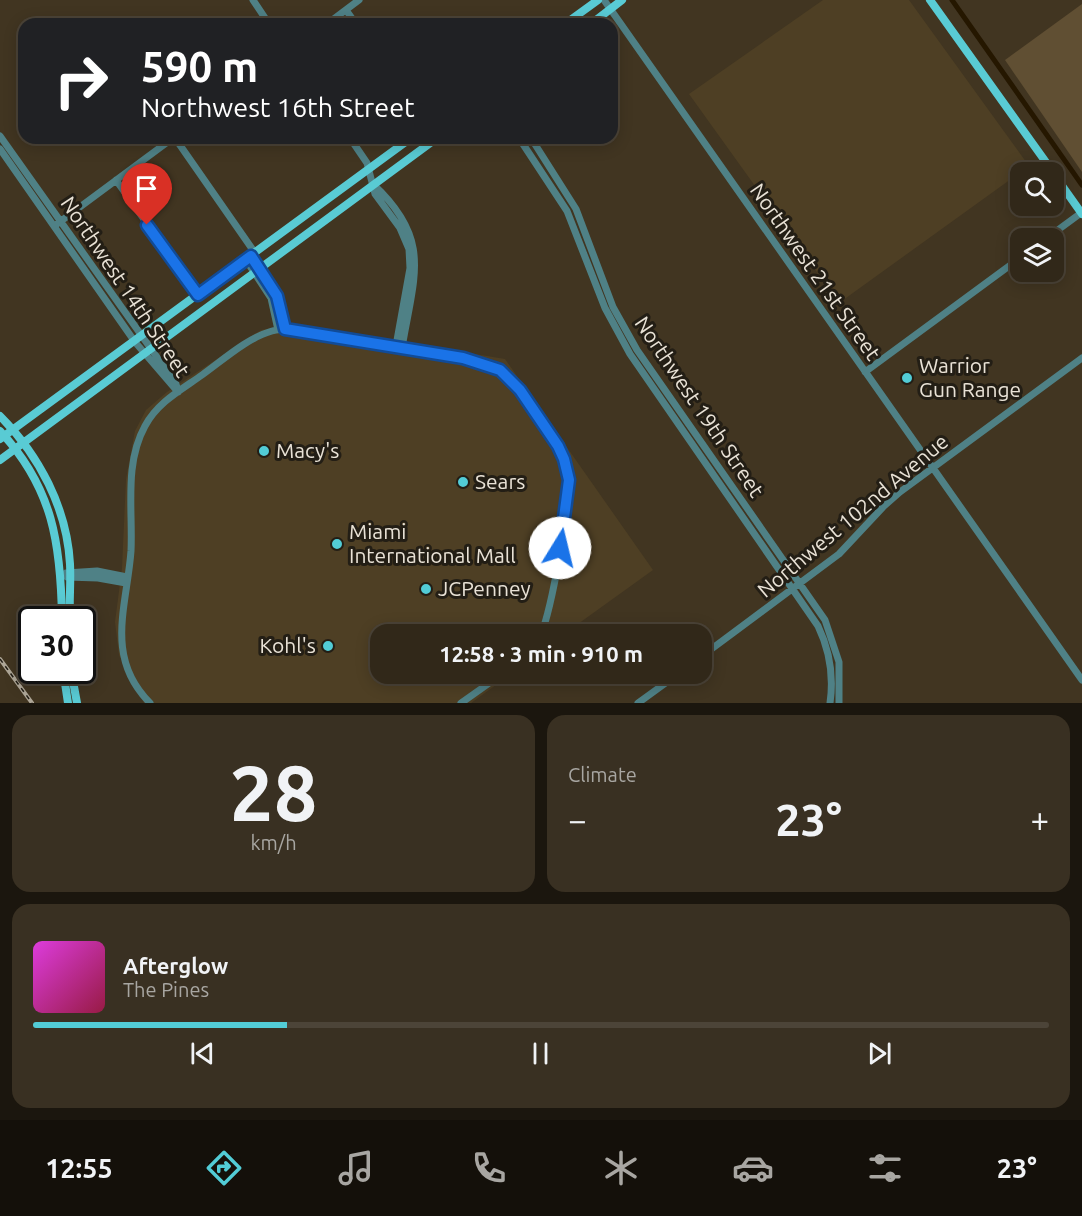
<!DOCTYPE html>
<meta charset="utf-8">
<style>
:root{--surface:#312819;--page:#393022;--text:#f1f3f6;--muted:#a8a6a2;--line:#4c4438;--accent:#52ccd6}
body{margin:0;font-family:Ubuntu,sans-serif;background:var(--page);color:var(--text);height:100vh;display:flex;flex-direction:column;font-size:22px;white-space:nowrap}
*{box-sizing:border-box;margin:0}
p{font-size:20px;color:var(--muted)}
.icon{flex:none;width:33px;height:33px;fill:none;stroke:currentColor;stroke-width:2;stroke-linecap:round;stroke-linejoin:round}
.map{position:relative;height:703px;overflow:hidden}
.sheet{display:flex;flex-direction:column;gap:12px;padding:12px;background:#1b160e;flex:1}
.sheet>*{flex:none}
.banner{position:absolute;left:18px;top:18px;width:600px;height:126px;border-radius:18px;box-shadow:0 3px 15px #0003,0 0 0 2px var(--line);background:#202124;color:#fff;overflow:hidden}
.buttons{position:absolute;left:1010px;top:162px;display:grid;gap:12px}
.buttons a{display:grid;place-items:center;width:54px;height:54px;border-radius:12px;background:var(--surface);box-shadow:0 3px 15px #0003,0 0 0 2px var(--line);font-size:30px}
.speed{position:absolute;left:18px;top:606px;display:flex;gap:12px;font-size:30px;font-weight:700;text-align:center}
.speed>*{display:grid;place-content:center;width:78px;height:78px;border-radius:50%;background:var(--surface);box-shadow:0 3px 15px #0003,0 0 0 2px var(--line);line-height:1}
.speed .limit{border:3px solid #111;border-radius:9px;background:#fff;color:#111}
.pin{position:absolute;display:grid;place-items:center;width:51px;height:51px;color:#fff;margin:-62px -26px;border-radius:50% 50% 50% 0;rotate:-45deg;box-shadow:0 0 6px #0007}
.pin .icon{rotate:45deg}
.me{position:absolute;width:66px;margin:-33px;rotate:9deg;stroke-linejoin:round;filter:drop-shadow(0 0 4px #0008)}
.turn{display:flex;align-items:center;gap:21px;height:126px;padding:0 24px;font-size:27px}
.turn .icon{width:78px;height:78px;stroke-width:2.5}
.turn b{display:block;font-size:42px;line-height:51px}
.big{font-size:45px;font-weight:700;line-height:1.1}
.sheet .tile{flex:1;display:flex;flex-direction:column;justify-content:center;gap:9px;min-width:0;padding:0 21px;border-radius:18px;background:var(--page)}
.sheet .dial{align-items:center;gap:0}
.dial b{font-size:78px;line-height:1}
.song{display:flex;align-items:center;gap:18px}
.cover{width:72px;height:72px;border-radius:9px;background:linear-gradient(135deg,hsl(300 70% 55%),hsl(340 70% 35%))}
.played{height:6px;border-radius:3px;background:linear-gradient(90deg,var(--accent) 25%,var(--line) 25%)}
.keys{display:flex;justify-content:space-around;direction:ltr}
.heat{display:flex;justify-content:space-between;align-items:center;font-size:33px;direction:ltr}
.sheet .tiles{flex:1;display:grid;gap:12px;grid-template-columns:1fr 1fr}
.tile:last-child{grid-column:span 2}
.trip{position:absolute;left:370px;top:624px;width:342px;height:60px;border-radius:18px;background:var(--surface);box-shadow:0 3px 15px #0003,0 0 0 2px var(--line);font-weight:700;line-height:60px;text-align:center}
.dock{display:flex;height:96px;justify-content:space-around;align-items:center;background:#14100a;color:var(--muted)}
.dock .icon{width:42px;height:42px}
.dock .selected{color:var(--accent)}
.dock b{font-size:27px;color:var(--text)}
.map>svg:first-child{display:block}
.built{fill:#4e3f24}
.green{fill:#604f33}
.lines{fill:none;stroke-linecap:round;stroke-linejoin:round}
.canal{stroke:#251700;stroke-width:5}
.minor{stroke:#4f8186;stroke-width:7}
.major{stroke:#59cbd4;stroke-width:8}
.rail-casing{stroke:#afa798;stroke-width:4}
.rail{stroke:#231e15;stroke-width:1.5;stroke-dasharray:4.5;stroke-linecap:butt}
.route-casing{stroke:#114b97;stroke-width:15}
.route{stroke:#1a73e8;stroke-width:10}
.poi-dot{fill:#52ccd6;stroke:#231e15;stroke-width:2}
.labels{text-anchor:middle;stroke-width:6;stroke-linejoin:round;paint-order:stroke}
.street-label{font-size:21px;fill:#e9e2d6;stroke:#231e15}
.poi-label{font-size:21px;fill:#e9e2d6;stroke:#231e15;text-anchor:start}
</style>
<div class="map">
<svg width="1082" height="703" viewBox="0 0 1082 703">
<rect width="100%" height="100%" fill="#413521"/>
<path class="built" d="M823,0H909L1029,166L839,303L689,94Z
M294,324L505,359L653,570L564,634H381V674H511L471,703H144L119,655L115,622L122,568L126,479L135,431L146,410L167,392L261,330Z"/>
<path class="green" d="M1082,4V172L1005,60Z"/>
<g class="lines">
<path class="canal" d="M952,0L1082,185"/>
<path class="minor" d="M253,0L269,24
M604,0L1082,680
M346,10L356,24
M327,24L359,0
M0,136L176,384L178,392
M175,138L255,253
M350,138L367,163L375,194L400,228L409,249L410,268L397,340L398,348
M519,138L567,211L605,308L630,354L818,626C830,651 834,675 830,703
M531,138L576,209L613,307L637,350L825,620L839,662V703
M0,149L135,342L178,392
M116,180L198,295
M373,184C431,238 415,273 403,342L398,348
M57,224L173,138
M1047,238L1081,213
M251,256L276,293L285,329
M246,260L271,298L278,330
M865,372L1020,258
M66,573L97,571L127,577
M67,577L98,578L126,583
M702,656L839,554L883,507L900,492L1082,358
M150,703C104,657 127,606 131,551C133,510 124,464 145,426C158,402 181,390 202,375C223,360 247,338 272,331C301,323 366,342 397,347C429,353 473,353 501,371C525,387 564,448 568,476C572,499 551,611 541,634
M461,703L502,674
M638,703L678,674"/>
<path class="major" d="M930,0L1053,172
M565,24L598,0
M591,24L622,0
M1053,173L1082,214
M0,416C39,455 67,508 70,564C71,582 69,601 70,620
M0,431C53,488 61,544 62,620
M0,439L411,138
M0,460L437,138
M63,670L68,703
M71,670L77,703"/>
<defs>
<path id="rail" d="M0,659L32,703"/>
</defs>
<use href="#rail" class="rail-casing"/>
<use href="#rail" class="rail"/>
</g>
<g class="lines">
<defs>
<path id="route" d="M147,225L198,295L251,256L277,296L285,329L463,358L500,370L520,390L558,446L564,459L569,480L560,548"/>
</defs>
<use href="#route" class="route-casing"/>
<use href="#route" class="route"/>
</g>
<g class="poi-dot">
<circle cx="907" cy="378" r="6"/>
<circle cx="264" cy="451" r="6"/>
<circle cx="463" cy="482" r="6"/>
<circle cx="337" cy="544" r="6"/>
<circle cx="426" cy="589" r="6"/>
<circle cx="328" cy="646" r="6"/>
</g>
<g class="labels">
<g class="street-label">
<text transform="translate(815 272) rotate(55)" y="7">Northwest 21st Street</text>
<text transform="translate(125 287) rotate(56)" y="7">Northwest 14th Street</text>
<text transform="translate(699 407) rotate(56)" y="7">Northwest 19th Street</text>
<text transform="translate(853 516) rotate(-40)" y="7">Northwest 102nd Avenue</text>
</g>
<g class="poi-label">
<text x="919" y="373">Warrior<tspan x="919" dy="24">Gun Range</tspan></text>
<text x="276" y="458">Macy's</text>
<text x="475" y="489">Sears</text>
<text x="349" y="539">Miami<tspan x="349" dy="24">International Mall</tspan></text>
<text x="438" y="596">JCPenney</text>
<text x="316" y="653" text-anchor="end">Kohl's</text>
</g>
</g>
</svg>
<div class="buttons">
<a><svg class="icon" aria-label="search" viewBox="0 0 24 24"><circle cx="10" cy="10" r="6"/><path d="M15 15l6 6"/></svg></a>
<a><svg class="icon" aria-label="layers" viewBox="0 0 24 24"><path d="M12 4l9 5-9 5-9-5zM3 14l9 5 9-5"/></svg></a>
</div>
<div class="speed"><div class="limit">30</div></div>
<div class="pin" style="left:147px;top:225px;background:#d93025"><svg class="icon" aria-label="arrive" viewBox="0 0 24 24"><path d="M6 21V4h12l-3 4 3 4H6"/></svg></div>
<svg class="me" style="left:560px;top:548px" viewBox="-20 -20 40 40"><circle r="19" fill="#fff"/><path d="M0-13L10 11 0 6-10 11z" fill="#1a73e8"/></svg>
<div class="trip">12:58 · 3 min · 910 m</div>
<div class="banner">
<div class="turn"><svg class="icon" aria-label="right" viewBox="0 0 24 24"><path d="M7 20v-9h11M14 6l5 5-5 5"/></svg><div><b>590 m</b>Northwest 16th Street</div></div>
</div>
</div>
<section class="sheet">
<div class="tiles">
<div class="tile dial"><b>28</b><p>km/h</p></div>
<div class="tile"><p>Climate</p>
<div class="heat"><a>−</a><b class="big">23°</b><a>+</a></div>
</div>
<div class="tile">
<div class="song"><i class="cover"></i><div><b>Afterglow</b><p>The Pines</p></div></div>
<div class="played"></div>
<div class="keys"><svg class="icon" aria-label="previous" viewBox="0 0 24 24"><path d="M18 5L8 12l10 7zM5 5v14"/></svg><svg class="icon" aria-label="pause" viewBox="0 0 24 24"><path d="M8 5v14M16 5v14"/></svg><svg class="icon" aria-label="next" viewBox="0 0 24 24"><path d="M6 5l10 7-10 7zM19 5v14"/></svg></div>
</div>
</div>
</section>
<nav class="dock">
<b>12:55</b>
<svg class="icon selected" aria-label="directions" viewBox="0 0 24 24"><path d="M12 3l9 9-9 9-9-9zM9 14v-3h6M13 9l2 2-2 2"/></svg>
<svg class="icon" aria-label="music" viewBox="0 0 24 24"><path d="M9 18V5l10-2v13"/><circle cx="6" cy="18" r="3"/><circle cx="16" cy="16" r="3"/></svg>
<svg class="icon" aria-label="phone" viewBox="0 0 24 24"><path d="M5 4h4l2 5-3 2q2 4 5 5l2-3 5 2v4C11 20 4 13 5 4z"/></svg>
<svg class="icon" aria-label="climate" viewBox="0 0 24 24"><path d="M12 3v18M4 7l16 10M4 17L20 7"/></svg>
<svg class="icon" aria-label="car" viewBox="0 0 24 24"><path d="M5 17H2v-5l4-1 3-4h7l3 4 3 1v5h-3M9 17h6M6 11h13"/><circle cx="7" cy="17" r="2"/><circle cx="17" cy="17" r="2"/></svg>
<svg class="icon" aria-label="filters" viewBox="0 0 24 24"><path d="M4 7h16M4 17h16"/><circle cx="9" cy="7" r="2"/><circle cx="15" cy="17" r="2"/></svg>
<b>23°</b>
</nav>
